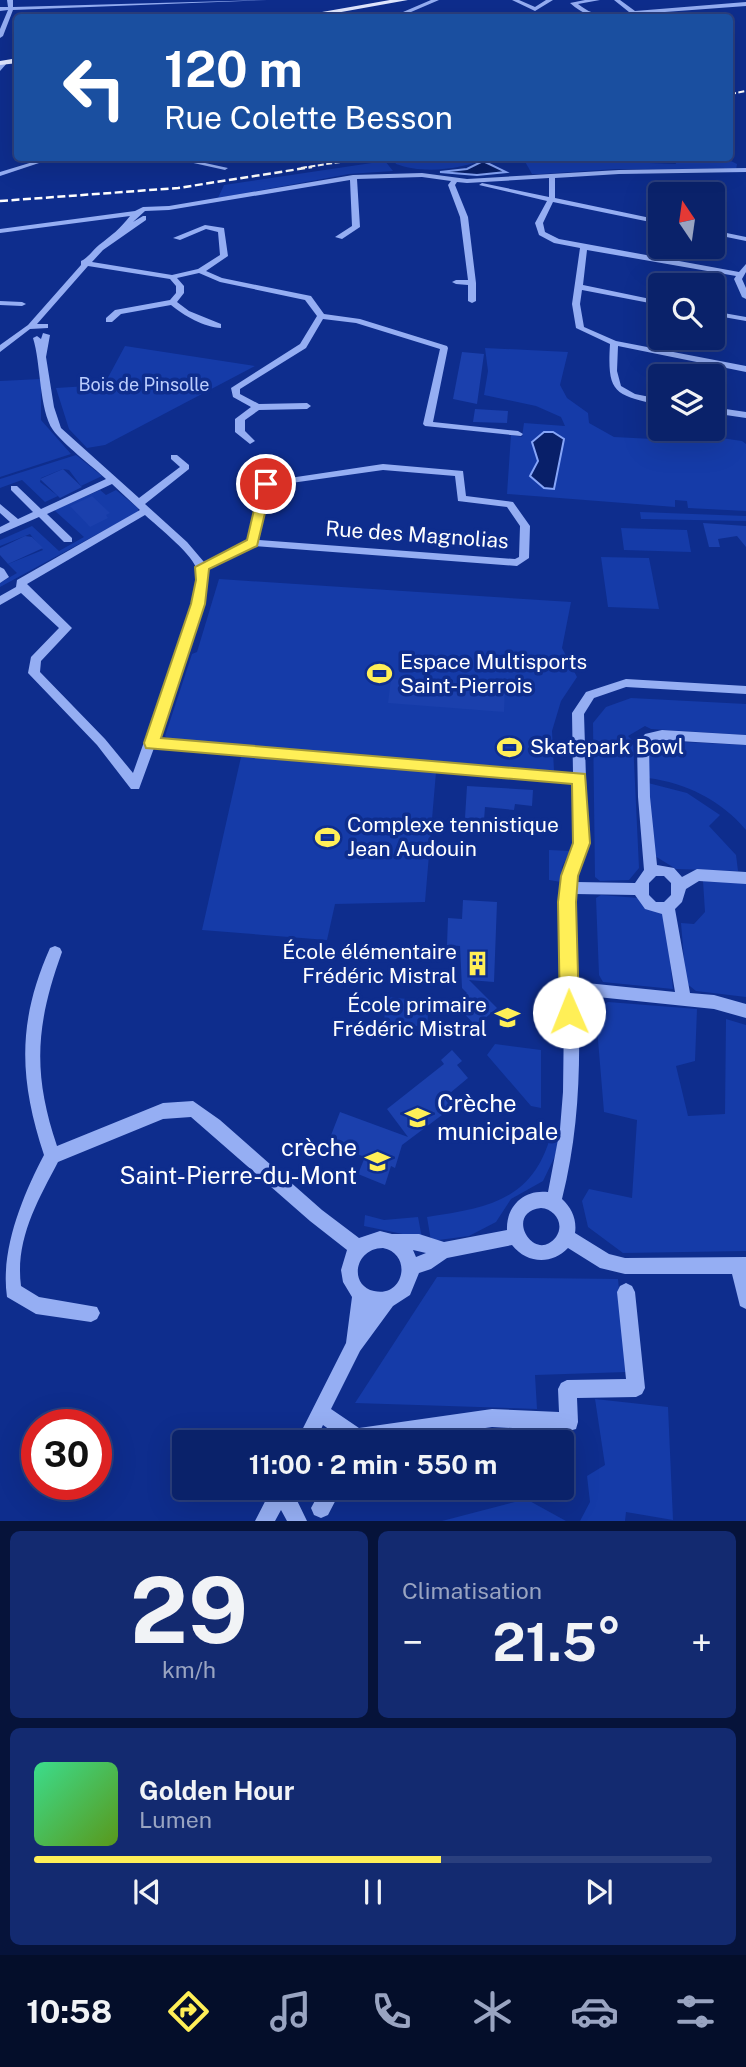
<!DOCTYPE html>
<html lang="fr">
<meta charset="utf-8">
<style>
:root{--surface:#0a226a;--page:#132a70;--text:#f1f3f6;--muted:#99a4c1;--line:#2a3f7e;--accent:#ffef57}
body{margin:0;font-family:"Public Sans",sans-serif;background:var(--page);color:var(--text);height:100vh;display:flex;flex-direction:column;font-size:26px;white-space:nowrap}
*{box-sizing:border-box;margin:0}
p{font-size:23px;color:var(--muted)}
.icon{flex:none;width:38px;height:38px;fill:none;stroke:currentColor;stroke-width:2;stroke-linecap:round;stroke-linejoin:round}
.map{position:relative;height:1521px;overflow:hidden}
.drawer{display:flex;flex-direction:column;gap:10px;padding:10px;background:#06133a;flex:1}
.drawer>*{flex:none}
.guide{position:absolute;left:14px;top:14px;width:719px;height:147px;border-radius:7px;box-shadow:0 7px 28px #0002,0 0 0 2px var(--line);background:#1a4fa0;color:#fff;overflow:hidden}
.needle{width:46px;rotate:347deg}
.controls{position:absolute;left:648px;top:182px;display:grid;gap:14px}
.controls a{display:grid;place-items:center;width:77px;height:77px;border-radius:7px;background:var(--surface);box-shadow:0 7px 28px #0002,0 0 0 2px var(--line);font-size:35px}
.speed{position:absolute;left:21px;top:1409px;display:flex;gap:14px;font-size:35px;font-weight:700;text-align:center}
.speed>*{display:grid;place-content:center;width:91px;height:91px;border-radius:50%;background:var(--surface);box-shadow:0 7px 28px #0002,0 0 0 2px var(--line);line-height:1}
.speed .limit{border:10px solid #d22;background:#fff;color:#111}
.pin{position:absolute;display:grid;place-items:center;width:60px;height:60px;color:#fff;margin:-30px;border:4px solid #fff;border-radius:50%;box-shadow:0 2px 7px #0007}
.me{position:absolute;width:77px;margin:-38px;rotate:359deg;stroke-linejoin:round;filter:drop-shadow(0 0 5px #0008)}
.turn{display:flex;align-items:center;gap:24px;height:147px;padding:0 35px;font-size:32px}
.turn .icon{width:91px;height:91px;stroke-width:2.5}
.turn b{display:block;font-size:49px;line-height:60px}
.big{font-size:52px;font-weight:700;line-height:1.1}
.drawer .card{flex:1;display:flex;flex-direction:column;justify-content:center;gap:10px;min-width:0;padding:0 24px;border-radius:10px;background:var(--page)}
.drawer .dial{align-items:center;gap:0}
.dial b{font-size:91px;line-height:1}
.song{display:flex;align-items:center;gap:21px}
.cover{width:84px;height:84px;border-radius:10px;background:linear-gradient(135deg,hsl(150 70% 55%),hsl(90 70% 35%))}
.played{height:7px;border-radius:4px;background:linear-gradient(90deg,var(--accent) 60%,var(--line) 60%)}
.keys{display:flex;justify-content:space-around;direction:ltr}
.heat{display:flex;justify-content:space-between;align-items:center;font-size:38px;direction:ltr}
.drawer .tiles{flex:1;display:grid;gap:10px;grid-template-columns:1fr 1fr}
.card:last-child{grid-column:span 2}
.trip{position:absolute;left:172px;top:1430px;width:402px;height:70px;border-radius:7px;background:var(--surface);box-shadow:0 7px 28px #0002,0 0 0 2px var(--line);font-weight:700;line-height:70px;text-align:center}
.menu{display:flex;height:112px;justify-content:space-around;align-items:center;background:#040e2a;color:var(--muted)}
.menu .icon{width:49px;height:49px}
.menu .on{color:var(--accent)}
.menu b{font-size:32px;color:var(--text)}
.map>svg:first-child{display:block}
.green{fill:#153ba8}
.water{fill:#081f69;stroke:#86a5f8;stroke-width:2}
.building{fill:#1b40ad}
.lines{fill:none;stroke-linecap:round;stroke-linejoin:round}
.minor{fill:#95aef3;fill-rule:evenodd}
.major{fill:#e1e7ff;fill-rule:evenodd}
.rail-far1{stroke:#fff;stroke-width:2;stroke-dasharray:6 2.5;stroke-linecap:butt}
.rail{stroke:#fff;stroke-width:2.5;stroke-dasharray:8 3.5;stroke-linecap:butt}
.route{fill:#ffef57;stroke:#a69b39;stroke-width:2}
.labels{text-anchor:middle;stroke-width:7;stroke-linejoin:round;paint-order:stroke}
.far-park-label{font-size:18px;fill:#bccefe;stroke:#0e2d8d}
.street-label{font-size:21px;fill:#fff;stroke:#0e2d8d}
.poi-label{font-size:21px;fill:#fff;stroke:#0e2d8d;text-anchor:start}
.near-poi-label{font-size:24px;fill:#fff;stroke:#0e2d8d;text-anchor:start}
</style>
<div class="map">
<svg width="746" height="1521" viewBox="0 0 746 1521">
<rect width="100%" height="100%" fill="#0e2d8d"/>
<path class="green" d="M486,158C461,170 422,174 396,164L393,159Z
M523,158L640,159L649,163L676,164L674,158H725L737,164L736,170L616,169L541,174H532Z
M385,161L393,171L349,174L218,198L224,185Z
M125,346L255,366L105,445L87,448L69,429L56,388L104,385Z
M485,348L568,352L560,385L567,398L588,413L589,423L614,437L653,439L673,431L742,441L746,444V511L688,508L687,501L675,500V507L507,494L511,435L522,437L524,423L565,426L561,417L536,406L484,395L488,371Z
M41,379V420L71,454L0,477V381Z
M76,455L102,476L81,486L69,470L63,469L41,478L40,482L58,496L45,502L22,480L0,488V479Z
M100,490L106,495L116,490L138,508V512L0,587V583L17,573L8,564L43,550L30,534L0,546V540L32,526L59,551L84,537L54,510Z
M640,512L746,516V521L641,519Z
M621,528L687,530L691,552L624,550Z
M601,557L649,558L659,609L608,607Z
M219,579L571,602L562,648L577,677L561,701L552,731L554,771L168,739L165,736L192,654L197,652Z
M631,698L746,704V735L651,729L645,726L628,736L633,741L639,868L629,880L600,881L595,877L593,723L606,707Z
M663,741L746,745V830C721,800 686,783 648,778V749Z
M241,757L436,772L425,902L335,904L327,940L202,930Z
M648,783L687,793L720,815L709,826L736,855L738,871L676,869L655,856Z
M549,850L570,851L562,867L561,882L549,880Z
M703,881L746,883V997L696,991L686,983L681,923L694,924L705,912Z
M601,895L638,898L665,915L673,989L603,982L599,975L596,898Z
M386,997L429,1001L427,1027L384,1023Z
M608,1002L697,1009L695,1061L676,1066L688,1116L725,1114L726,1019L746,1025V1251L623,1253L588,1227L582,1201L589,1189L632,1198L637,1120L604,1112L596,1016L598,1008Z
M495,1044L541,1050V1108L531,1106L487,1055Z
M553,1127L561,1130L555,1156L543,1181L511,1199L496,1222L469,1236L431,1241L427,1217C491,1207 536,1200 553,1127Z
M365,1215L384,1220L418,1217L422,1238L364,1226Z
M437,1277L618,1279L627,1372L535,1375L537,1409L355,1403Z
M595,1399L668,1407L673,1520L626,1512L625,1521H580L590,1502L587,1476L605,1465Z
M526,1499L566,1521H442Z"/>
<path class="water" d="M483,161L506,172L477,175L440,172L467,169Z
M544,432H553L564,439L554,489L544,488L530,476L538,461L532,442Z"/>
<path class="building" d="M462,352L484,354L477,404L453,399Z
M475,409L508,411L507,423L473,422Z
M63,469L82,487L60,498L40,479Z
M92,496L110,513L106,515L108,518L90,527L70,506Z
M703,523L746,526V547L737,536L718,539L720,547H709Z
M25,536L32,537L43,548L8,564L0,555V548Z
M391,679L505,687L504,712L388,703Z
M467,786L533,790L532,806L515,804L514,810L485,807L484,820L465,818Z
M463,900L497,902L494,982L469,980L497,1008L476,1026L454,1003L467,993L462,988L460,946L447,945L448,918L462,919Z
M452,1050L462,1061L457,1065L468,1078L444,1098L449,1104L440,1112L442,1115L402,1145L395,1168L391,1166L385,1185L358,1174L365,1157L328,1143L340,1112L408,1137L387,1109L444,1064L441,1060Z"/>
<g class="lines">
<path class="minor" d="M7,0H13V7L267,0L13,10L3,36L0,38V29L8,10L0,11V7H8Z
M431,0H439L397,18H389Z
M512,0H519L535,7L546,0H553L535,11Z
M585,0H600L578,4C597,19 606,14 629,12L614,0H620L635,11L746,2V6L638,14L636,17L632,15C604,17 593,23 570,3Z
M3,61L8,62L0,71V65Z
M46,158H54L0,176V172Z
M171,158H182L228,168L225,170Z
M746,168V172L619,174L555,178V198L660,220V224L553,202L543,223L545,232L559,239L739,272L746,264V272L742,279L746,288V299L742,297L734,279L736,276L587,250L583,285L660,301V305L582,290L580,304L584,327L616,341L746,366V372L618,346L617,371L621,386L635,394L660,399V405C614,395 607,393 610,344L576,328L572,304L580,248L554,243L539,235L535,223L547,201L479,185L482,183L549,197V178L467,183L457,182L455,185L468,217L476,283V301L472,303L468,301V285L456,284L452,282L456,280H468L460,217L448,185L451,181L422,177L357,179L360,227L342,239L335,237L352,226L350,180L169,210L145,211L133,222L143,216H146V220L103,250L92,262L172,275L198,269L220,255L218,232L206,229L180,240L173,238L205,225L224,228L228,256L206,271L222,278L311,296L324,314L360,319L447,346L448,348L433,422L518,431L523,434L521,436L425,426L423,424L440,349L356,323L323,319L306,348L240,389V394L259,404L307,403L311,406L307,409L259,410L245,420V431L255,441L250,444L235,432V419L251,407L233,397L231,388L300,344L317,316L305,300L220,282L199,273L177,278L184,286V293L177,302L189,311L221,324V328C204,327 184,316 171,305L121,314L112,322H106V318L115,310L170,300L176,293V286L170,279L88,266L37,324H48V328L30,329L0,352V345L28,325L81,265V261C88,258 93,250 99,245C112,235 120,229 130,216L0,233V229L135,211L143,207L169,206L353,175L422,173L467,179L619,170Z
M712,230L746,237V241L712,234Z
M0,301L22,302L26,304L22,306L0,305Z
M712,311L746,317V321L712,315Z
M43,333L50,335L46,357L54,407L61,428L139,498L180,467L171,459V455H177L189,465V469L145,504L187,542L204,562L248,541L263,482L383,464L463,471L466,496L513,502L530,526L529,558L517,566L254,546L207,569L208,580L203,604L157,739L573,773L572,713L586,692L626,679L746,686V694L626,687L594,698L584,714L588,843L576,882L635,883L644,870L638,797L637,744L645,734L662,730L746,735V745L662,740L653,741L649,745L650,797L657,865L674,868L682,877L697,869L746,872V884L699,881L686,889L682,902L675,909L690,993L714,995L746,1004V1018L714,1009L578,995C581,1065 579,1132 562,1199C572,1208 577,1220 575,1233L609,1254L625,1258L746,1257V1309L740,1306L732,1274H625L600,1268L568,1248C552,1265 527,1264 512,1245L447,1258L431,1269L419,1273L410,1295L393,1306L360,1351L331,1409L359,1428L492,1409L559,1412L558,1389L561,1383L567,1380L626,1379L617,1292L620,1286L626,1283L632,1286L635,1292L645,1388L642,1394L636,1397L577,1398L578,1422L576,1429L569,1431L492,1427L392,1442H347L323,1425L315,1442H296L346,1343L352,1297L343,1282L341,1270L347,1250L310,1221L191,1117L163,1119L58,1162C37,1202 15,1240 21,1286L39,1297L97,1307L100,1313L97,1319L91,1322L36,1314L7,1297C0,1250 23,1195 44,1155C19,1079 17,1022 50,948L55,946L60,948L62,952C36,1024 32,1072 57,1146L163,1103L193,1101L220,1120L322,1210L359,1238L380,1231L392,1234H419L444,1242L507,1230C506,1206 524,1189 548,1192L560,1129L563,1092L564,1015L560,902L563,876L574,843L573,783L154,748L139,789H131L97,745L28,673L31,657L59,628L21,593L0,605V596L16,587L17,580L140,510L112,484L47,514L72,538V542H64L39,517L0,534V527L10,522L0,513V504L18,519L33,512L11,490V486H17L41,509L106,479C92,466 63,444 53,430C39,410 41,363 33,338L37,336L41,339ZM383,470L455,476L458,501L507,507L520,526L519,557L515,559L259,540L270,486ZM145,515C158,527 195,556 197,571C199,582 195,594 193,604L133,773L105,739L40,672L41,661L72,628L27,584ZM656,876H664L671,883V895L664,902H656L649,895V883ZM575,894L635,895L645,909L662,914L675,992L577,982ZM541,1208C555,1209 565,1224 556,1237C534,1265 503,1212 541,1208ZM383,1248C413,1254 404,1298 374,1291C348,1285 355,1248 383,1248ZM413,1250L426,1253L416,1257Z
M712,407L746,412V418L712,413Z
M0,567L4,569L9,577L0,583Z
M272,1488H291L307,1521H287L281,1510L275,1521H255Z
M322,1488H342L328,1515L321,1518L314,1515L311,1508Z"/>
<path class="major" d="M390,0H408L308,18H288Z
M18,58V63L0,65V61Z"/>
<path class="rail-far1" d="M730,94L746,91
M362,162L386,158
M301,168L366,158"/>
<path class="rail" d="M0,201L178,188L312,167"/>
</g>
<path class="route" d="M266,480L272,484L257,546L209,569L205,604L161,738L585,774L590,843L578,876L576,902L579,1012L576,1018L569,1021L563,1018L560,1012L558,902L561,876L573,843L572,784L146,748L144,743L191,604L196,580L195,567L247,540L260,484Z"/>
<defs>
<symbol id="stadium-bare" viewBox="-9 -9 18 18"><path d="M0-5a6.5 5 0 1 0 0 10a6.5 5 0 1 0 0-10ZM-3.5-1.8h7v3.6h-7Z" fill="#ffef57" stroke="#0e2d8d" stroke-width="2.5" paint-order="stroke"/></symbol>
<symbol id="building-bare" viewBox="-9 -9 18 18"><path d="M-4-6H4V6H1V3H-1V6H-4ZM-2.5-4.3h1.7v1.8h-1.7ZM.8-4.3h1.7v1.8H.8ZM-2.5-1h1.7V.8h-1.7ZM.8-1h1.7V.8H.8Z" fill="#ffef57" stroke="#0e2d8d" stroke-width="2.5" paint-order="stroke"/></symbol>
<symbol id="school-bare" viewBox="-9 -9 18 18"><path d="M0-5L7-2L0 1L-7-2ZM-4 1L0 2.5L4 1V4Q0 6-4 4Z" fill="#ffef57" stroke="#0e2d8d" stroke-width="2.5" paint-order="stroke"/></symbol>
</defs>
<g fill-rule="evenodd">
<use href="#stadium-bare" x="362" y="656" width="35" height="35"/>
<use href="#stadium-bare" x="492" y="730" width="35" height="35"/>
<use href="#stadium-bare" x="310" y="820" width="35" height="35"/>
<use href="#building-bare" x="460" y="946" width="35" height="35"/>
<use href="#school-bare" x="490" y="1000" width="35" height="35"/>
<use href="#school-bare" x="400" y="1100" width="35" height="35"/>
<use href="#school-bare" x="360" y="1144" width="35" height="35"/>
</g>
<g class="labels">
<g class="far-park-label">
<text x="144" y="391">Bois de Pinsolle</text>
</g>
<g class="street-label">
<text transform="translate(417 535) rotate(4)" y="7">Rue des Magnolias</text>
</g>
<g class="poi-label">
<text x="400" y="669">Espace Multisports<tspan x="400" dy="24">Saint-Pierrois</tspan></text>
<text x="530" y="754">Skatepark Bowl</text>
<text x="347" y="832">Complexe tennistique<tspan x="347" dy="24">Jean Audouin</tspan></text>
<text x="457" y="959" text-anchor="end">École élémentaire<tspan x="457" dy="24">Frédéric Mistral</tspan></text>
<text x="487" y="1012" text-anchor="end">École primaire<tspan x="487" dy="24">Frédéric Mistral</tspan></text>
</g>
<g class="near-poi-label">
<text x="437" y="1112">Crèche<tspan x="437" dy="28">municipale</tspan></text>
<text x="357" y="1156" text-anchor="end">crèche<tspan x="357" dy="28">Saint-Pierre-du-Mont</tspan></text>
</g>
</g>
</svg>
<div class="controls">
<a><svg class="needle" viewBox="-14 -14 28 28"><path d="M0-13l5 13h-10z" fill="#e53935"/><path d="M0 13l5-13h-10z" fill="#99a4c1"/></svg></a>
<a><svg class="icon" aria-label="search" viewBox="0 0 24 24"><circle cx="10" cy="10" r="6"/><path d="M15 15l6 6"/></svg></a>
<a><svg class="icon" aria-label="layers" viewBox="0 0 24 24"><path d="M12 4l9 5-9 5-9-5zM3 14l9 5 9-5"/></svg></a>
</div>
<div class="speed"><div class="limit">30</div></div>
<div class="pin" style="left:266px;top:484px;background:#d93025"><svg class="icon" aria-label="arrive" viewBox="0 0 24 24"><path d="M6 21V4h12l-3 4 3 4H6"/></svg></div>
<svg class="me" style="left:569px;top:1012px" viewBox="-20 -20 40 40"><circle r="19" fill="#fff"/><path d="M0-13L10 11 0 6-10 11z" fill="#ffef57"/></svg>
<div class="trip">11:00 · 2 min · 550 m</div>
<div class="guide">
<div class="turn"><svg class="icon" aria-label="left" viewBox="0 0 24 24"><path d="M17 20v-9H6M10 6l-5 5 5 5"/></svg><div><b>120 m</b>Rue Colette Besson</div></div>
</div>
</div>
<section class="drawer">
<div class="tiles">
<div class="card dial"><b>29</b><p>km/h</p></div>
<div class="card"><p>Climatisation</p>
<div class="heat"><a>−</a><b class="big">21.5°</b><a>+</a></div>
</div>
<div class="card">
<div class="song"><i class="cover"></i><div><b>Golden Hour</b><p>Lumen</p></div></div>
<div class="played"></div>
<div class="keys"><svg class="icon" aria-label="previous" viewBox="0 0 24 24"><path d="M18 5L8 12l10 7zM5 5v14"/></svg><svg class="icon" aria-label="pause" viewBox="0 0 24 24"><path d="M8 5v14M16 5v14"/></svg><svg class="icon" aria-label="next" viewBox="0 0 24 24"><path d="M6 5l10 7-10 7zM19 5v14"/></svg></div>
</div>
</div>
</section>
<nav class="menu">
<b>10:58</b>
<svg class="icon on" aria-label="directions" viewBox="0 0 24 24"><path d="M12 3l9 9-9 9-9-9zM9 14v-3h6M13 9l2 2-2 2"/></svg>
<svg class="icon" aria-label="music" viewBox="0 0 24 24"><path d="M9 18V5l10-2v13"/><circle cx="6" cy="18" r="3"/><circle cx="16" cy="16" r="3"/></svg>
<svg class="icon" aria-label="phone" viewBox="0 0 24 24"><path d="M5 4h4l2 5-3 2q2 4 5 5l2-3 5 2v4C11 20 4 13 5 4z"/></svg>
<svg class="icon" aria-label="climate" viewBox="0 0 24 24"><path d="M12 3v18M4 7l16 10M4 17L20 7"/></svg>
<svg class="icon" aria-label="car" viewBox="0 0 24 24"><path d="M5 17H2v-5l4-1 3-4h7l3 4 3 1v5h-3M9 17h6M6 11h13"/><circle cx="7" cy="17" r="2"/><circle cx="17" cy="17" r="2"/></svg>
<svg class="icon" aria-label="filters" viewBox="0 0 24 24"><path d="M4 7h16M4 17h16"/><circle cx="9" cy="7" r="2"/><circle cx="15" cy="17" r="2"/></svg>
</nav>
